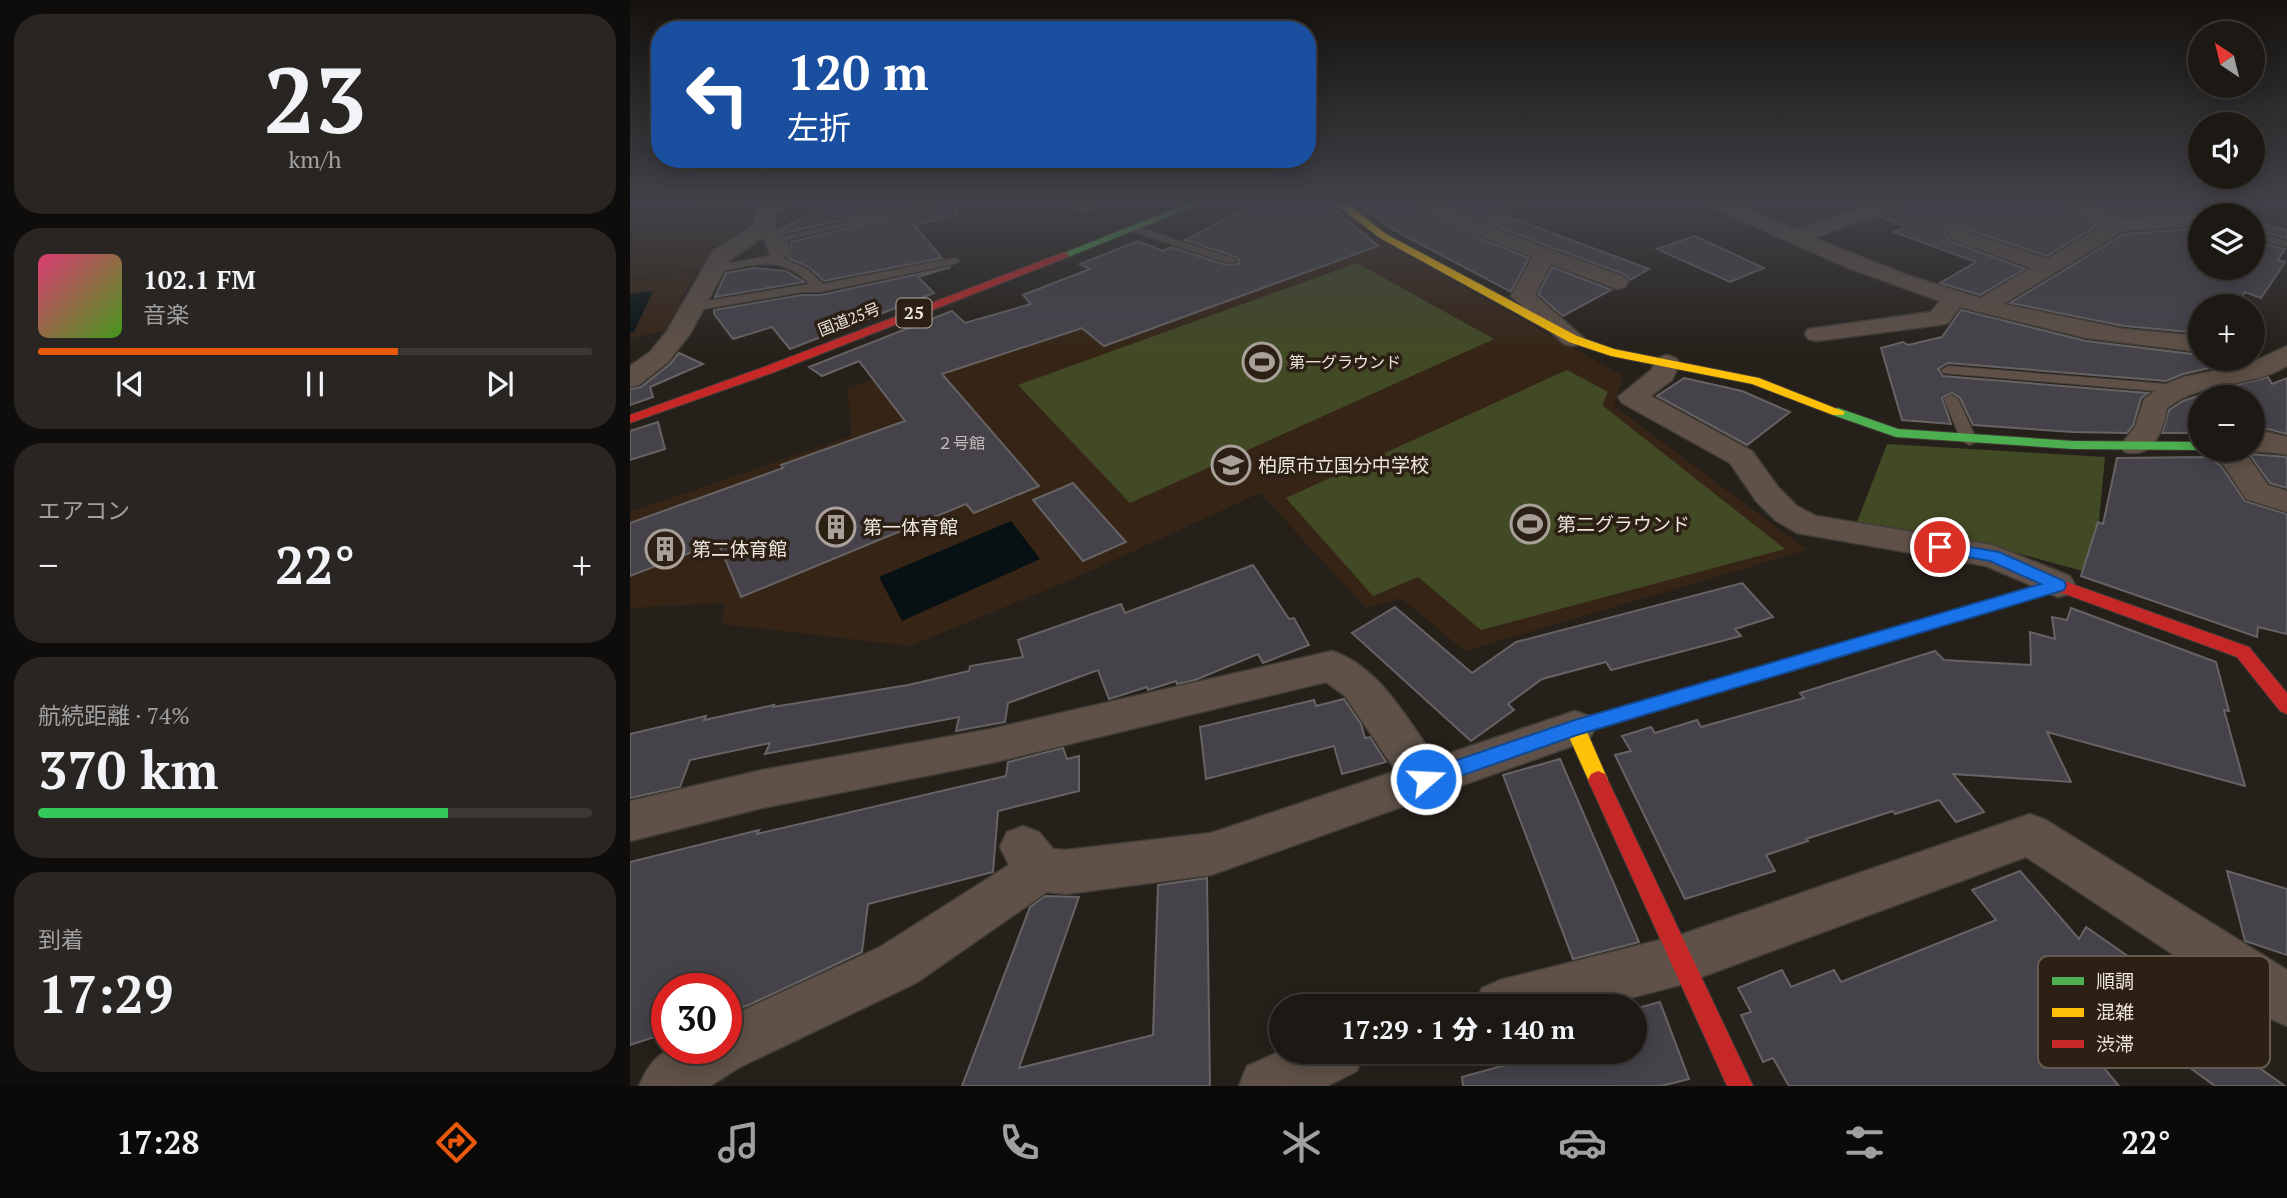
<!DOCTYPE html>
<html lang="ja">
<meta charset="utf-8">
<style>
:root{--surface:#1c1814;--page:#292522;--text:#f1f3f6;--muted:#a0a0a0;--line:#3a3734;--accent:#ea580c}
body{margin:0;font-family:"PT Serif","Noto Sans JP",serif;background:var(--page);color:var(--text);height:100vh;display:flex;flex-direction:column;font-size:26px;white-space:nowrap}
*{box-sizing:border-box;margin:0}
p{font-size:23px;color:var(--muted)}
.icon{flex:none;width:38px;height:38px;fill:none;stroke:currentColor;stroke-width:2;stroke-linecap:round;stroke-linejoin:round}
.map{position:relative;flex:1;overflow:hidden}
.details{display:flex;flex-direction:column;gap:14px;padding:14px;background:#0f0d0b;width:630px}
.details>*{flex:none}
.banner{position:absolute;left:21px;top:21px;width:665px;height:147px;border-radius:28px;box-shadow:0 4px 18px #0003,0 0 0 2px var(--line);background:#1a4fa0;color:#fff;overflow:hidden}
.needle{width:46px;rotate:325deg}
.controls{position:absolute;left:1558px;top:21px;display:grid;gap:14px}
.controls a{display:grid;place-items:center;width:77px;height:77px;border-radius:50%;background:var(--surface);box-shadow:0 4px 18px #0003,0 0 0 2px var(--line);font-size:35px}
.speed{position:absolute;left:21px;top:973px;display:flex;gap:14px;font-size:35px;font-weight:700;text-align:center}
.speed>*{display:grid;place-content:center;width:91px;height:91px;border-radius:50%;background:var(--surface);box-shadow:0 4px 18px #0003,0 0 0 2px var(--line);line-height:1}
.speed .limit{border:10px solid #d22;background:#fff;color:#111}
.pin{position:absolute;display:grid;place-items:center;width:60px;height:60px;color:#fff;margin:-30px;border:4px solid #fff;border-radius:50%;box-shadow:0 2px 7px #0007}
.me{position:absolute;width:77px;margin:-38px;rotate:71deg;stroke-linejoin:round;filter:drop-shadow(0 0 5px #0008)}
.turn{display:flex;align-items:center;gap:24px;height:147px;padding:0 21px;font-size:32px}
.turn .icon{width:91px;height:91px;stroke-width:2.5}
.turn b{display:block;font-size:49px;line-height:60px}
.big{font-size:52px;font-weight:800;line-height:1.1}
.details .card{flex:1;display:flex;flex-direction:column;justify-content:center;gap:10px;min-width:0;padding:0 24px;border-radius:28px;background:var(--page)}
.details .dial{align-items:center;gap:0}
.dial b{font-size:91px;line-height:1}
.song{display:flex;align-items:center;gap:21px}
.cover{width:84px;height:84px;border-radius:10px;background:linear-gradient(135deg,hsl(340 70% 55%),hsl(100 70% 35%))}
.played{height:7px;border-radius:4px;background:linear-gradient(90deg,var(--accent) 65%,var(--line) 65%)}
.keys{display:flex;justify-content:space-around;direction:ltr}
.heat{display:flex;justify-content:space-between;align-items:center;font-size:38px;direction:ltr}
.charge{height:10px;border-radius:5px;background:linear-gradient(90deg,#34c759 74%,var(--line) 0)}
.trip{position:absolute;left:639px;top:994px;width:378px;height:70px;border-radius:35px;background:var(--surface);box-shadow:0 4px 18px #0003,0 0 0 2px var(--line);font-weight:800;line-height:70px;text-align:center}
.dock{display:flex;height:112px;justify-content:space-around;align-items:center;background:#0b0a08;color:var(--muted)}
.dock .icon{width:49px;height:49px}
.dock .on{color:var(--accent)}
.dock b{font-size:32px;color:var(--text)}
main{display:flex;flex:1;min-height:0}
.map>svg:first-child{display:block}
.built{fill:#362516}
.green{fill:#424a25}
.water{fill:#071113}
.building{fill:#45424a;stroke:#666364;stroke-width:2}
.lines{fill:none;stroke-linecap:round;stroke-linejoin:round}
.lane-casing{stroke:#413c36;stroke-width:2}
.street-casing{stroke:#413c36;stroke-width:3}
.fast-casing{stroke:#413c36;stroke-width:2}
.slow-casing{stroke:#413c36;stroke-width:2}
.jam-casing{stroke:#413c36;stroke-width:2}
.lane{fill:#5f5147;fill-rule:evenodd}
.street{fill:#5f5147;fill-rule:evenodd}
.fast{fill:#4caf50;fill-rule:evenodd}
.slow{fill:#ffc107;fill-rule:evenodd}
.jam{fill:#c62828;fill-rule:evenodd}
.route{fill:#1a73e8;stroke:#114b97;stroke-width:2}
.labels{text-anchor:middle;stroke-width:7;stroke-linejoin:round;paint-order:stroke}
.far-street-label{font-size:16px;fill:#eee5de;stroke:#2c2014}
.far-poi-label{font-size:16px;fill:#eee5de;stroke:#2c2014;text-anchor:start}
.number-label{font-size:16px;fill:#c4bcb9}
.shield{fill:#2c2014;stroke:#b4aaa1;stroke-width:2}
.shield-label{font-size:18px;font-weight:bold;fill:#eee5de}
.poi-label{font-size:19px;fill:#eee5de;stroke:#2c2014;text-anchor:start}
.key{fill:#2c2014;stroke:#665b51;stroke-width:2}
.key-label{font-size:19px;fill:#eee5de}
</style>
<main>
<section class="details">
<div class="card dial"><b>23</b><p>km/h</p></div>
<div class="card">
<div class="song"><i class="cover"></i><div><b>102.1 FM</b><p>音楽</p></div></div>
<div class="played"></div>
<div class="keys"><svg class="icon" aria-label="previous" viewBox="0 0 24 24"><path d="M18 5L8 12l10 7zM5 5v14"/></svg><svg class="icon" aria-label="pause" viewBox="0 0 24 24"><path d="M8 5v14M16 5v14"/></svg><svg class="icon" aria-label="next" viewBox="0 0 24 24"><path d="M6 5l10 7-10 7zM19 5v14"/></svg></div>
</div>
<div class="card"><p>エアコン</p>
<div class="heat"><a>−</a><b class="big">22°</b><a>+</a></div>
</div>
<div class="card"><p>航続距離 · 74%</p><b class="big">370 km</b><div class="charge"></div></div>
<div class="card"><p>到着</p><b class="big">17:29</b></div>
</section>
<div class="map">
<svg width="1657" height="1086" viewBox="0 0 1657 1086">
<rect width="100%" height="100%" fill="#26201a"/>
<path class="built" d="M90,203H112L120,226L83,247L72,268L0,279L1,223Z
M731,229L993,376L984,406L1177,550L835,651L771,598L736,608L630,493L443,579L280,646L91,624L95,603L0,608V512L221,436L218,388L559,271Z
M66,270L37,331L0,338V281Z"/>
<path class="green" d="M727,263L864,339L500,503L388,385Z
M937,370L978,392L972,405L1155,549L851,630L788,577L743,596L656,498Z
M1257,444L1475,457L1464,574L1379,551L1227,522Z"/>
<path class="water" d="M23,291L4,332L0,333V294Z
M381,521L410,559L272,621L249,577Z"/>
<path class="building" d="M200,203H291L154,233L150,229Z
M326,203L327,215L284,225L312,258L194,281L179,267L158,258L162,250L160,242Z
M626,203H696L748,246L474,346L452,328L312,374L409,486L344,513L336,504L111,597L88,542L0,576V523L153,468L151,465L275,421L229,361L192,376L179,367L322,311L335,323L401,304L393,295L460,269L450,264L508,241L533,251L541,247L596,265L608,264L610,261L606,257L555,240Z
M728,203H783L788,209L806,220L833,228L841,227L844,219L832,209L815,203H874L855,224L848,226L845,234L849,238L899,258L881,292L762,229Z
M1277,203H1429L1434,209L1468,225L1417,256L1336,229H1319L1315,235L1320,241L1395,269L1350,295L1310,283L1346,262L1264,232L1277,227L1251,217L1272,209Z
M1464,203H1600L1601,215H1572L1562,211L1493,216Z
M879,217L925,234L1019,269L1000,280L996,275L870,228Z
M1622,222L1657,230V238L1622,230Z
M1562,229L1570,230V268H1622V241L1655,249L1648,260L1655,262L1631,298L1615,292L1606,306H1570V333L1494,326L1380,303L1494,234Z
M1065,236L1134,268L1100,282L1027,249Z
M321,267L288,277L304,293L160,349L142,327L103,339L84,314V310L172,295H191Z
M922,267L981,290L933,316L908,294Z
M124,268L156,271L174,282L85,297L96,273Z
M1331,310L1456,341L1570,355V359H1622V356L1624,358L1553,374L1536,381L1318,363L1308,369L1313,376L1518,393L1511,398L1503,426L1497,433L1443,432L1343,425L1330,398L1322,393L1312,398L1321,424L1272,420L1251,348L1273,342L1278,345L1312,337Z
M49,353L73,364L20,387L23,397L0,405V389L11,387L40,364Z
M1638,377L1642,384L1657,378V434L1638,429L1622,431V397H1570V433H1532L1539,410L1553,401L1582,391Z
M1054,378L1112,391L1160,412L1117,445L1027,396Z
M28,422L35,449L0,460V431Z
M1619,454L1657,457V488L1640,483Z
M1577,457L1591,466L1615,501L1657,514V634L1628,627L1627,637L1451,576L1468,522L1473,524L1487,458Z
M443,483L496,542L453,561L403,500Z
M623,565L659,619L664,618L679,645L633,663L628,654L565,680L547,684L546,681L518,690L517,687L479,699L468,670L378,703L375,722L326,731L329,717L135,754L140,743L60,760L50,787L0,798V734L76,716L74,720L144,705L143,707L278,685L339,671L340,666L393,657L388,640L491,604L495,613Z
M1112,583L1143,617L1105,629L1111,636L981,670L976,662L912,679L878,704L884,710L841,741L722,633L765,607L842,673L886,642Z
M1441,608L1586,662L1599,711L1594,710L1615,786L1417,732L1441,782L1323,774L1354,812L1326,822L1309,800L1265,814L1263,811L1176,839L1178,841L1136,855L1145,871L1055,899L985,755L1001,751L992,736L1021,727L1025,733L1067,720L1071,727L1174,698L1170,693L1305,651L1314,660L1401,665L1400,632L1425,639L1422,617L1437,620Z
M714,699L731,724L735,738L740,737L756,762L712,774L704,746L576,779L570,727L684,700L686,706Z
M433,748L437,759L449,756V791L368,811L363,872L238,904L232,952L119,1005L96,1012V989H37V1033L0,1045V862L129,830L127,834L376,776L378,762Z
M930,759L1009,942L943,959L873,775Z
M1390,871L1449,939L1456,927L1519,971L1469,1062L1489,1086H1159L1143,1058L1133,1062L1111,1015L1121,1012L1108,988L1152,970L1161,987L1204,970L1211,982L1366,920L1342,890Z
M1597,871L1657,889V955L1615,941Z
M577,878L580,1086H332L400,907L415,896L449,897L389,1068L523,1035L528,885Z
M1030,1002L1059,1079L1031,1086H833L832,1077L922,1052H1004V1009Z
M1562,1020L1655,1086H1585L1545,1057Z"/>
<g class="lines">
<defs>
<path id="lane" d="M303,203H323L146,242L141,239Z
M878,203H889L861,234H853V230Z
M502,225L605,259L607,261L597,263L498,230L497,228Z
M1622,232L1657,241V247L1622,238Z
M149,248L155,251L154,259L177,269L193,284L324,258L330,261L324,264L190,292H172L63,311L57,307L63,303L180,284C149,253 123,266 84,272L78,269L84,266L143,255L145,249Z
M1318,366L1549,385L1556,389L1549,393L1313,373L1311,370Z
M1321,395L1328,399L1347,440L1344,443L1339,445L1331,440L1314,399Z"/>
<path id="street" d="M136,203H162L145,214L144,226L156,239L160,251L157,256H141L133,237L100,260L60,334L38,362L9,385L0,387V366L20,352L37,331L83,251L124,225L125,211Z
M442,203H462L465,207L455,213L448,211Z
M786,203C806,203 829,205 842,221L839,225C823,229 804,215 789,207Z
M1078,203H1105L1166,230L1245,203H1274L1271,207L1184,238L1277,275L1350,298L1401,268L1321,239L1318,235L1321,231H1335L1417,259L1474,225L1435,207L1432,203H1458L1492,219L1562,214L1570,216V228L1562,226L1493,231L1373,304L1494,329L1570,336V352L1456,338L1330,307L1318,323L1309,325L1187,341L1178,339L1175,334L1178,329L1301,312L1310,301L1216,267L1081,207Z
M857,226L995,277L998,282L995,287L987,289L921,264L905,295L955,339L952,344L943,346L934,344L881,296L903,257L850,236L847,232L850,228Z
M1657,346V366C1618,389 1575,379 1537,408C1533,431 1523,459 1495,452L1490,446L1505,427L1514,399L1532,386L1553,377L1616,365Z
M1037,355L1046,358L1050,363L1042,380L1021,396L1122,451L1148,487L1167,506L1186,516L1363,545L1440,576L1445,585L1440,594L1428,597L1356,566L1167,533L1145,520L1126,501L1100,463L992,403L988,397L1021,370L1028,358Z
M1637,432L1657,437V455C1641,451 1628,453 1614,450H1622V434Z
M1575,450L1615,452L1638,485L1657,491V512L1616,499L1593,464L1580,456Z
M702,651C750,667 777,719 805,758L945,711L959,716L965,728L959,740L581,875L436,894L417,892L286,983L110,1067L80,1086H9C29,1038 52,1048 96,1048V1018L250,947L379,865L370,847L377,832L393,826L409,832L423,849L436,850L581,833L766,771L715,696L696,682L361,763L132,808L0,841V801L132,770L361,729Z
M1400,814L1416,820L1657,970V1026L1639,1018L1396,857L1050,985L969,1006H844L852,988L870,980L1050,935Z
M651,1051V1052H735L727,1071L697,1086H609L617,1066Z"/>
<path id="fast" d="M559,203H572L438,257L429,255Z
M1208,408L1268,429L1443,441L1570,442L1572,450L1443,449L1266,437L1203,415L1201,412Z"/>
<path id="slow" d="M705,203H716L756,234L947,336L984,349L1129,378L1215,412L1213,415H1203L1122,384L981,356L939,342L750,238Z
M1186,650L1192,652L1195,657L1192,662L957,732L978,780L975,786L968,789L961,786L935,728L938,722Z"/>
<path id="jam" d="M434,252L439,255L438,257L142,373L0,423V415L134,367Z
M1428,579L1619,647L1657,693V714L1650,711L1607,657L1427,591L1186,664L1180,662L1177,657L1180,652L1186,650Z
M968,771L975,774L1123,1086H1097L958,780L961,774Z"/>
</defs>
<use href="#lane" class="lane-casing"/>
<use href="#street" class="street-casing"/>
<use href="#fast" class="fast-casing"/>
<use href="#slow" class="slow-casing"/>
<use href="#jam" class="jam-casing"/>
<use href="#lane" class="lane"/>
<use href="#street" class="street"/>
<use href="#fast" class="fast"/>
<use href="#slow" class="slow"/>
<use href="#jam" class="jam"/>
</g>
<linearGradient id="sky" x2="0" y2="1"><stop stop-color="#15120e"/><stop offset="0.57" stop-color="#414249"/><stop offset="1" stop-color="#414249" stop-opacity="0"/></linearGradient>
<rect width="1657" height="355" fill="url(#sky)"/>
<path class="route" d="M1310,542L1369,552L1434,581L1436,585L1434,590L947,735L796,788L789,786L786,779L789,773L945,720L1411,584L1360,561L1305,551L1302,547Z"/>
<defs>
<symbol id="stadium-ring" viewBox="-11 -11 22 22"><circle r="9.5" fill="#2c2014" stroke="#a8a099" stroke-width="1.5"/><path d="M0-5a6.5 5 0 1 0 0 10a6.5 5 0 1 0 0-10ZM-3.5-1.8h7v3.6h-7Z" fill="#a8a099"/></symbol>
<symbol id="school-ring" viewBox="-11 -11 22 22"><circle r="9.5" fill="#2c2014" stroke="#a8a099" stroke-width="1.5"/><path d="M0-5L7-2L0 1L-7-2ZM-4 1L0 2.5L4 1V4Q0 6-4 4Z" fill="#a8a099"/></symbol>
<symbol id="building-ring" viewBox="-11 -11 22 22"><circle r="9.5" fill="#2c2014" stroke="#a8a099" stroke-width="1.5"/><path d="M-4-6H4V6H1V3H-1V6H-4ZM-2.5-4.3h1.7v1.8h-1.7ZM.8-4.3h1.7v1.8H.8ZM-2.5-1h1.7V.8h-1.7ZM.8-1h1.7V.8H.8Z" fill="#a8a099"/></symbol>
</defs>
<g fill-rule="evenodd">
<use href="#stadium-ring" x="610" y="340" width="44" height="44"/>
<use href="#school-ring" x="579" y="443" width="44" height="44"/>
<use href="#stadium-ring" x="878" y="502" width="44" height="44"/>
<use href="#building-ring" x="184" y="505" width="44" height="44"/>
<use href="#building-ring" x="13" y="527" width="44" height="44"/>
</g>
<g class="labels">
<g class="far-street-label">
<text transform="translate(219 319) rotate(-21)" y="6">国道25号</text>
</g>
<g class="far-poi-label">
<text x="659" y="368">第一グラウンド</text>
</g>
<g class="number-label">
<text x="331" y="449">２号館</text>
</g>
<rect class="shield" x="266.5" y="298.5" width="35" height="29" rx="5"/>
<g class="shield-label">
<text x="284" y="319">25</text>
</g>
<g class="poi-label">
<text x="628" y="472">柏原市立国分中学校</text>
<text x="927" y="531">第二グラウンド</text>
<text x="233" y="534">第一体育館</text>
<text x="62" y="556">第二体育館</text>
</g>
</g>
<rect x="1408" y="956" width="232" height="112" rx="10" class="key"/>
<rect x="1422" y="977" width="32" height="8" fill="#4caf50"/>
<rect x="1422" y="1008" width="32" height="9" fill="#ffc107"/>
<rect x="1422" y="1040" width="32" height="8" fill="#c62828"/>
<g class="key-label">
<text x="1466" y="988">順調</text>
<text x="1466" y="1019">混雑</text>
<text x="1466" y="1051">渋滞</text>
</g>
</svg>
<div class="controls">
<a><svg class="needle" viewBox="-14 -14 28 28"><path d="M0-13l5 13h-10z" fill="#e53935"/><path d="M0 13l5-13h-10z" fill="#a0a0a0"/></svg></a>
<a><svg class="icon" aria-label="sound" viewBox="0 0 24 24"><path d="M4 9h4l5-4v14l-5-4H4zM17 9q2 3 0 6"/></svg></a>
<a><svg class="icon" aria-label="layers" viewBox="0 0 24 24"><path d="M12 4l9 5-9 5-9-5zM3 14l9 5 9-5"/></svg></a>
<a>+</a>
<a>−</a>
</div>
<div class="speed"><div class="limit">30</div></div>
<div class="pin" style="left:1310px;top:547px;background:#d93025"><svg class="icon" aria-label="arrive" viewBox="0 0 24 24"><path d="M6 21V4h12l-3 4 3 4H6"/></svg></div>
<svg class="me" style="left:796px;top:779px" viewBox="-20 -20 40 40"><circle r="17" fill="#1a73e8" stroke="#fff" stroke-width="3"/><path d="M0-11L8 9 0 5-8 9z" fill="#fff"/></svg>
<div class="trip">17:29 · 1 分 · 140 m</div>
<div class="banner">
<div class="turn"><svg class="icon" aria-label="left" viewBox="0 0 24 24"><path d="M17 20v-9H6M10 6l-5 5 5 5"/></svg><div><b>120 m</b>左折</div></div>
</div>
</div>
</main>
<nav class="dock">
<b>17:28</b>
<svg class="icon on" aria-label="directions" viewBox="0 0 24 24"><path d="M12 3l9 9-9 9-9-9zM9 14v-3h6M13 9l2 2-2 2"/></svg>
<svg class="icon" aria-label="music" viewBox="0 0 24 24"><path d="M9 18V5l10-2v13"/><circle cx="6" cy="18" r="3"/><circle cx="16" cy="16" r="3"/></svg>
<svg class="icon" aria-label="phone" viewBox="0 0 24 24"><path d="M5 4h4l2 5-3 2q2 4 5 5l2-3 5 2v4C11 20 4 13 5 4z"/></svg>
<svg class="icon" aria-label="climate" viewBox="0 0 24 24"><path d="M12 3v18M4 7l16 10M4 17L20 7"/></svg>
<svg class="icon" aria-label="car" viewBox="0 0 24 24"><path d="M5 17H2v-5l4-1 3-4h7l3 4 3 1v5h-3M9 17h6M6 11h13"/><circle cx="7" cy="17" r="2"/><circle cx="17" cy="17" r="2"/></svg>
<svg class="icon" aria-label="filters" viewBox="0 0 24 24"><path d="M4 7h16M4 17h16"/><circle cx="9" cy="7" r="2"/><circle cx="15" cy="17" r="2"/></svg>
<b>22°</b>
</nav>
